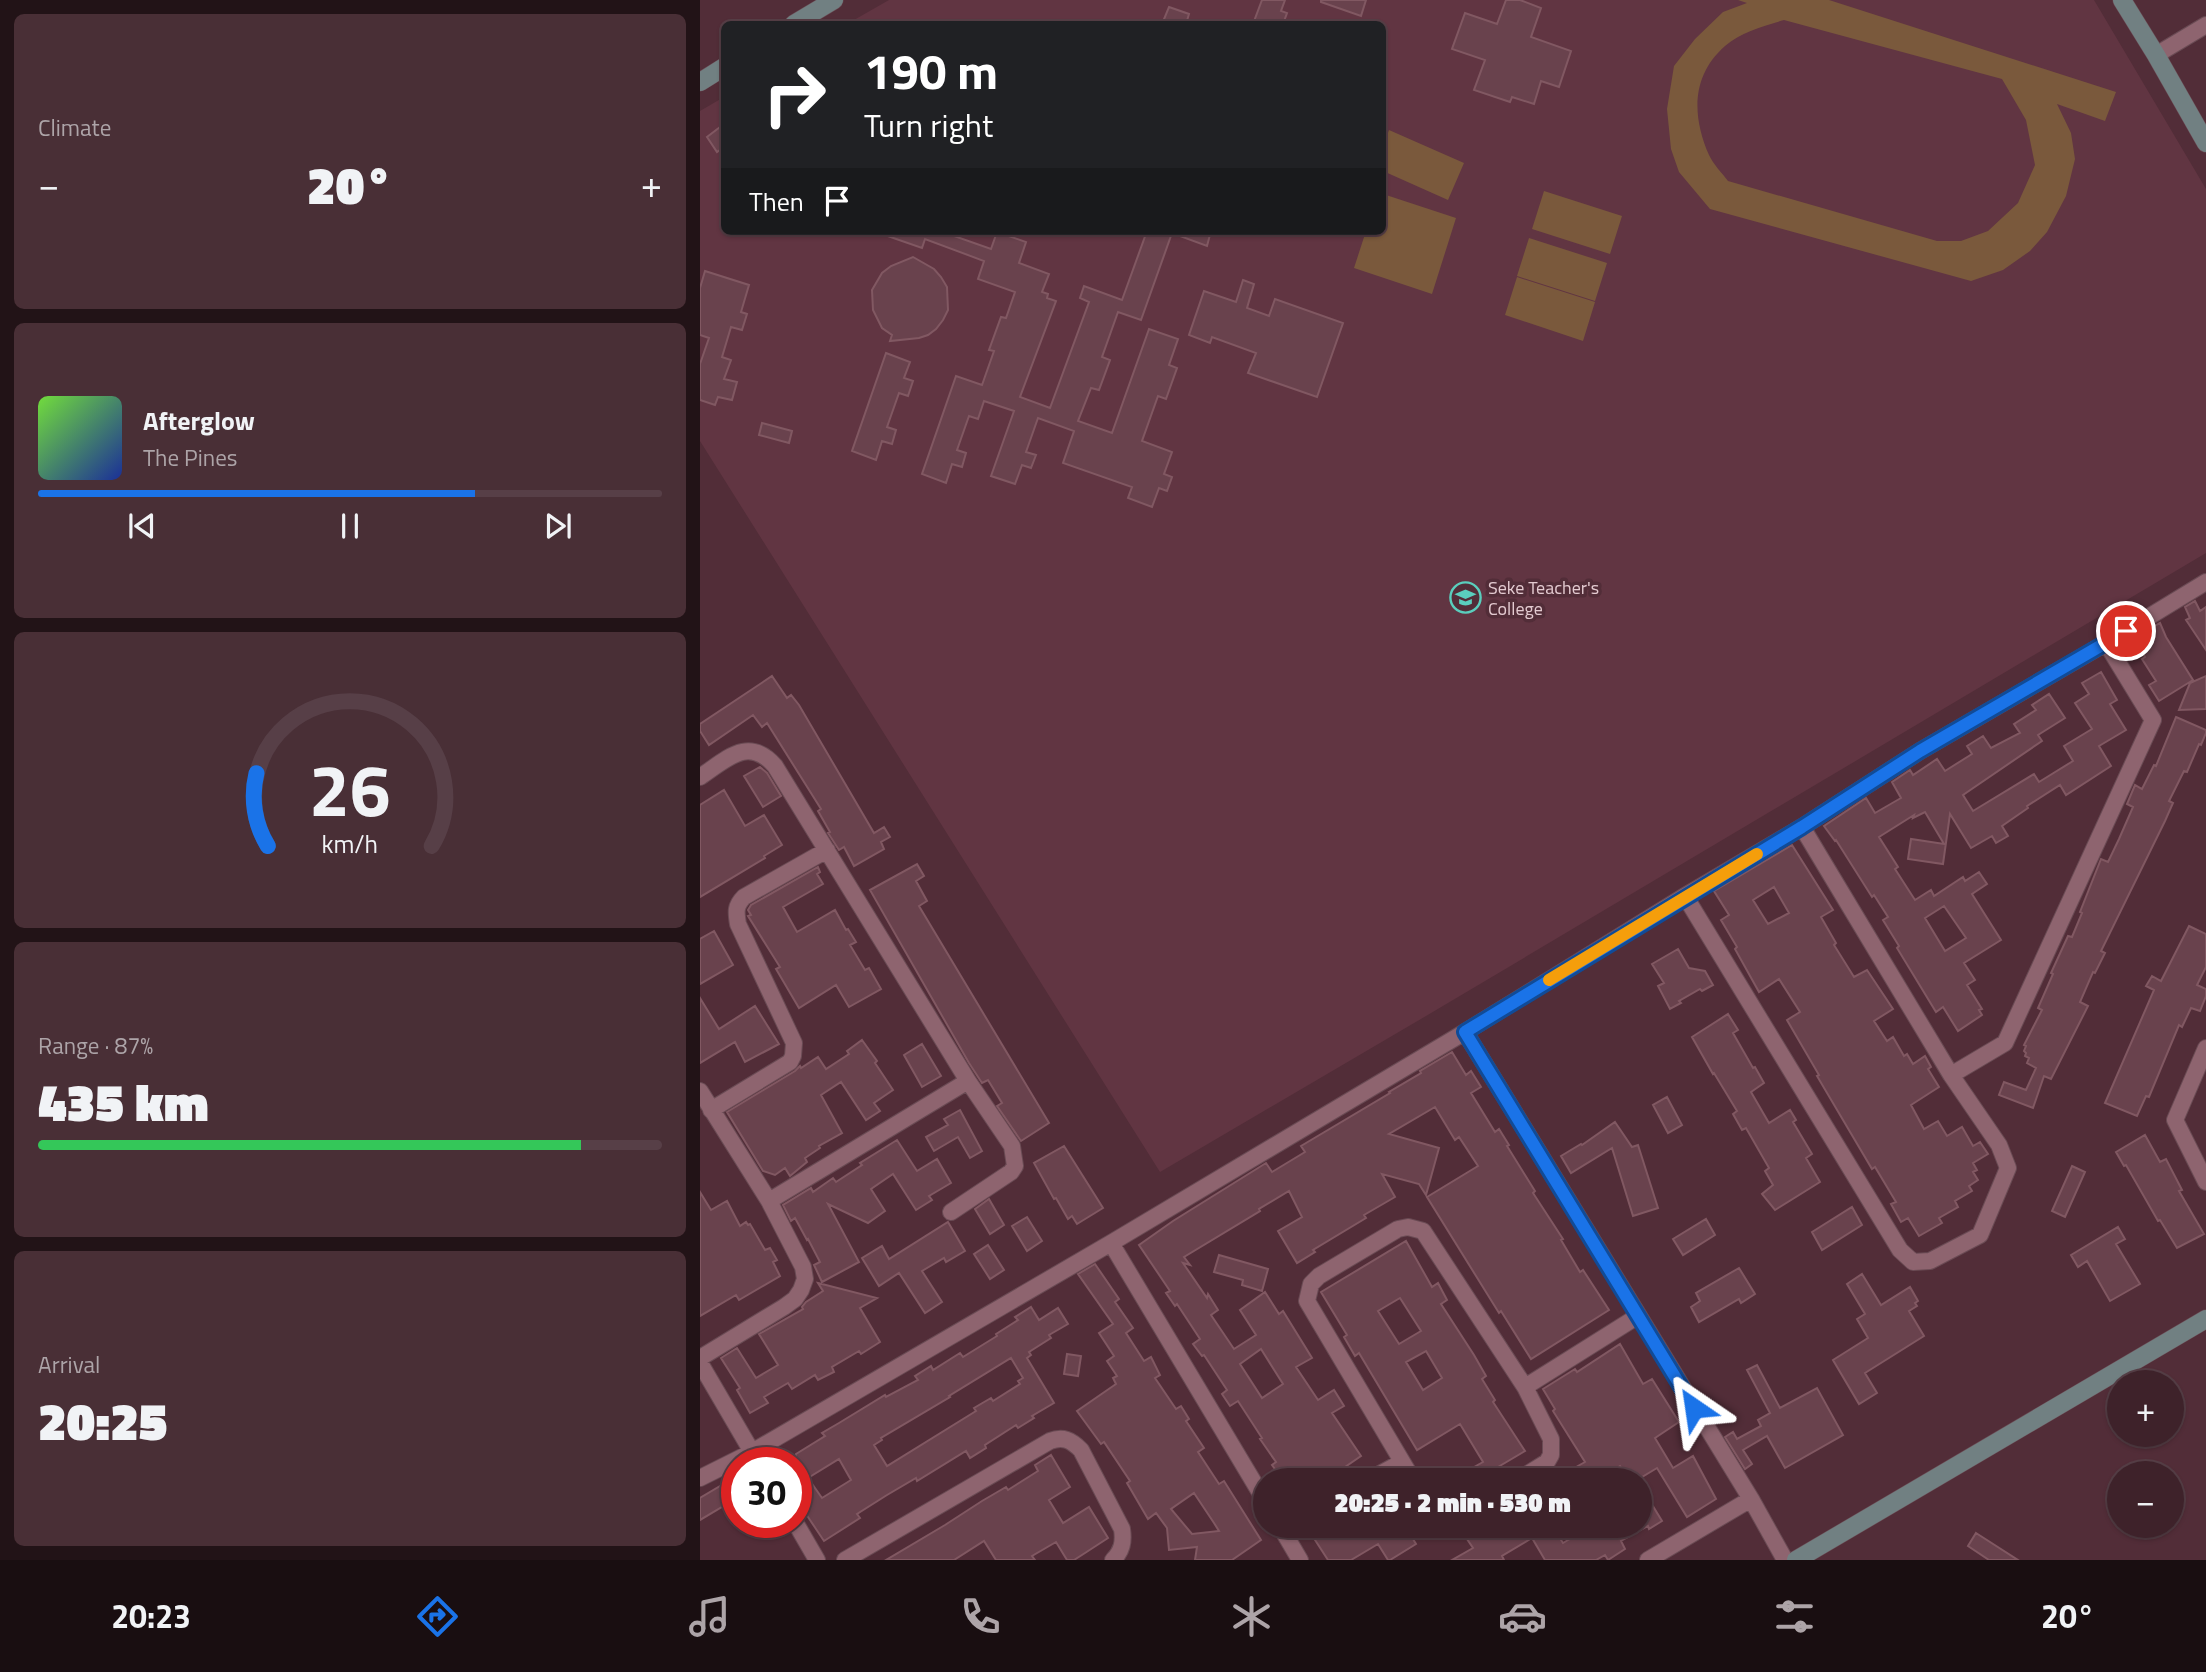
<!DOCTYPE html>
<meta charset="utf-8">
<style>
:root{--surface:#3e222a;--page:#492f36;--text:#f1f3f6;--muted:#ada4a8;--line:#573f47;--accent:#1a73e8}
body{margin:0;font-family:"Titillium Web",sans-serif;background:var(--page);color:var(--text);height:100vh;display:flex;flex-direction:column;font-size:26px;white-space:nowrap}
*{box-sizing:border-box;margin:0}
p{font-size:23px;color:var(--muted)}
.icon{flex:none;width:38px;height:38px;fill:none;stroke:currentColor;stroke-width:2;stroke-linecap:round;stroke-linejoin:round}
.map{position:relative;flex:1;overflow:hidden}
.side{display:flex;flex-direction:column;gap:14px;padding:14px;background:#221317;width:700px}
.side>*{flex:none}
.hud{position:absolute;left:21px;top:21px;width:665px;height:214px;border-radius:10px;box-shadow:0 2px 5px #0004,0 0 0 2px var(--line);background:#202124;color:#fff;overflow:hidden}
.fabs{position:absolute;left:1407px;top:1370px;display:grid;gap:14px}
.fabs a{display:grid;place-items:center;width:77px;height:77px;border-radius:50%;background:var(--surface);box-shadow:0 2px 5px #0004,0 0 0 2px var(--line);font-size:35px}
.speed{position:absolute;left:21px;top:1447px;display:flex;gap:14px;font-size:35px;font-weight:700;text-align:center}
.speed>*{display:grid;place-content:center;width:91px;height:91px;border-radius:50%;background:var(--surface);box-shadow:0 2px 5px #0004,0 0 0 2px var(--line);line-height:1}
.speed .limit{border:10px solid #d22;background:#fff;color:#111}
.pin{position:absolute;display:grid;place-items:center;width:60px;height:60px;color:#fff;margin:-30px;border:4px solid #fff;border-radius:50%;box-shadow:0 2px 7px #0007}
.me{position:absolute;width:77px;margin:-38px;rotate:328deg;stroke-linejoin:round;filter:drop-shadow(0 0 5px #0008)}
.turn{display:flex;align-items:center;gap:24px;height:147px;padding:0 28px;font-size:32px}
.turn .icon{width:91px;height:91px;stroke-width:2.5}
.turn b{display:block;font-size:49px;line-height:60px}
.then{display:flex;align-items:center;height:66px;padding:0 28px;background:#0003;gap:14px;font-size:26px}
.big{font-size:52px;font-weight:800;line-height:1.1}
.side .tile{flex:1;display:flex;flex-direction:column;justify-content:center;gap:10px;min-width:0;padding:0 24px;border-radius:10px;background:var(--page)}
.side .dial{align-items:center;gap:0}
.dial svg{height:182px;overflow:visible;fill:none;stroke:var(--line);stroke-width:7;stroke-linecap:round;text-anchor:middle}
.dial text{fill:var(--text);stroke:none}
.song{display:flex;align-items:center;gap:21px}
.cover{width:84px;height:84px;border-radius:10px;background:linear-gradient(135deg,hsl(100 70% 55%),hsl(230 70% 35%))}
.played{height:7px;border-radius:4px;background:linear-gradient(90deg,var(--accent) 70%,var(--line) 70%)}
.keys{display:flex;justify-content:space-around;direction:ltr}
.heat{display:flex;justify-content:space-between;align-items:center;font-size:38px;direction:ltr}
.charge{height:10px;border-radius:5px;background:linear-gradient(90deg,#34c759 87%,var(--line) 0)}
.trip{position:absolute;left:553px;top:1468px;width:399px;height:70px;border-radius:35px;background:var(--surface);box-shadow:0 2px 5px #0004,0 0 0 2px var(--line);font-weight:800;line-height:70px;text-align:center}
.tab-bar{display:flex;height:112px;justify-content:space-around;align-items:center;background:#190e11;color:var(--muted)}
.tab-bar .icon{width:49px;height:49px}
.tab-bar .active{color:var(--accent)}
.tab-bar b{font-size:32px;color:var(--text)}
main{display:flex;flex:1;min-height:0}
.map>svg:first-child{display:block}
.built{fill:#613542}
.green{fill:#7a593c;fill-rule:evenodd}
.building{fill:#69424d;stroke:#815862;stroke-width:2;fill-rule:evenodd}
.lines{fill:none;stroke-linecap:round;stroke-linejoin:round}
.street-casing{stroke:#6a4b54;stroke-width:18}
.secondary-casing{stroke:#6a4b54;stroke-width:19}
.street{stroke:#8e646f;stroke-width:16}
.secondary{stroke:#718082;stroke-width:18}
.route-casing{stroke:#114b97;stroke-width:18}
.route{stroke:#1a73e8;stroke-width:12}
.slow{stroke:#f59e0b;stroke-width:12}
.labels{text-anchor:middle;stroke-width:7;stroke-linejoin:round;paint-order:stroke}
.poi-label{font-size:18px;fill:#e4cbd1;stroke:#522d38;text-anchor:start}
</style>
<main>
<section class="side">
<div class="tile"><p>Climate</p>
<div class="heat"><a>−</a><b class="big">20°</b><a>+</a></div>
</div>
<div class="tile">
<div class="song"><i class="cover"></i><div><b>Afterglow</b><p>The Pines</p></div></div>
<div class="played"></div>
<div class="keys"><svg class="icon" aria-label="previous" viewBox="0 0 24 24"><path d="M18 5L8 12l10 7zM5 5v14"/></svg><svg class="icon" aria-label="pause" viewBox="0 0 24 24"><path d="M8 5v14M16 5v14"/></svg><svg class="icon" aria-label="next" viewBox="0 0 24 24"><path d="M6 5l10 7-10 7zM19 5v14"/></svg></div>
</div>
<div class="tile dial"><svg viewBox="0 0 100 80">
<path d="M14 69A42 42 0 1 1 86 69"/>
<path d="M14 69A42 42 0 0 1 9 37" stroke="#1a73e8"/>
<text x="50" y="56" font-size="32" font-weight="700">26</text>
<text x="50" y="72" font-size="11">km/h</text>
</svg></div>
<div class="tile"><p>Range · 87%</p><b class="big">435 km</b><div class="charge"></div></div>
<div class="tile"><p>Arrival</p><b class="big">20:25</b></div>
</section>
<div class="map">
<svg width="1506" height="1560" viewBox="0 0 1506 1560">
<rect width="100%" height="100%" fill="#522d38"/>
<path class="built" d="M189,0H1394L1506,189V553L726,1016L460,1172L0,441V111L24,97V231H682V24H147Z"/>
<path class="green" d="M1038,0H1129L1416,92L1405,121L1357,104L1371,133L1375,159L1366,196L1347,232L1330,251L1303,270L1271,281L1010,209L979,172L971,149L967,109L974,66L995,39L1023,12L1047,3ZM1084,20L1302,79L1326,120L1335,165L1318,203L1288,231L1261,241H1237L1028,181C1022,173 1013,164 1009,155C992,116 991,76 1025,46C1041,32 1063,26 1084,20Z
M689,130L764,163L748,200L683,171V146Z
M844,191L922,216L910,254L832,229Z
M683,194L756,218L732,294L654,268L666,231H682Z
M829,238L907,263L895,301L817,276Z
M817,277L895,302L883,341L805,315Z"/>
<path class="building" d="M562,0H585L581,11L587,13L583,24H553Z
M621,0H666L661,16L621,2Z
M806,0H820L841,8L831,37L871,51L859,87L841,81L834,104L812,97L810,102L774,90L785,60L752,49L765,13L797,24Z
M469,7L489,14L486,24H462Z
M24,124V147L17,152L7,137Z
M179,231H240L291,249L297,232L326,242L319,263L349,274L342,292L348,294L347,298L356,301L320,397L350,408L389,302L380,298L384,286L422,300L447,231H511L507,246L472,233L441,320L418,312L402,357L410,360L399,390L391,388L378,421L412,433L449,329L478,339L469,365L477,368L466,399L458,396L442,441L472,452L464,474L472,477L467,491L459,488L452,507L428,498L432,487L363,463L374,431L338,418L326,452L336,455L331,468L322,465L315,484L291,476L314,411L284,401L278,419L269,416L257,450L266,453L262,467L252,464L246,483L222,474L256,376L282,385L294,351L289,350L301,317L306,318L315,292L278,279L284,261L225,239L222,248L179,233Z
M213,257L234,269L241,277L247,287L248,310L243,320L236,329L228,335L219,338L190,341L192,335L182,328L173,310L172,290L182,273L191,266Z
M5,271L49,285L41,312L47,314L42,330L31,327L22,357L31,360L24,379L37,382L32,400L18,397L15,405L0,400V364L9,338L0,335V288Z
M543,280L554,284L547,308L569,316L575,299L643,323L617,397L548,373L556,353L512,337L510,343L489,335L504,291L536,302Z
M186,353L210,362L204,378L213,381L208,396L199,393L187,427L196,430L192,444L182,441L176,460L152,451Z
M62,423L92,431L89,443L59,435Z
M1495,601L1500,611L1506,607V650L1486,620L1490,618L1485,607Z
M1460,623L1466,637L1493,680L1459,701L1449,685L1456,681L1442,659L1445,657L1434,638Z
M1401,672L1417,700L1410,704L1426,730L1399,746L1411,766L1366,795L1360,785L1327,806L1328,808L1302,826L1308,836L1296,843L1292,836L1271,848L1250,814L1243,864L1208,859L1211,839L1244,844L1225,812L1213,818L1214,815L1179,837L1198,867L1195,869L1215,900L1231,890L1234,896L1263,877L1265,881L1279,872L1287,884L1272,894L1301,940L1264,963L1275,980L1267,985L1282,1009L1279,1010L1282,1015L1258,1031L1243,1007L1236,1012L1197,948L1199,946L1183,920L1188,917L1174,895L1172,897L1136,840L1135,841L1124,826L1166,798L1175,813L1201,798L1192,782L1210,770L1213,775L1237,759L1245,771L1272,754L1267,746L1283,736L1291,748L1320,733L1314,724L1336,710L1332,705L1349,694L1365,718L1338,735L1342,741L1263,795L1273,811L1334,774L1339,782L1373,761L1364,746L1392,729L1375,703L1389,694L1382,683ZM1244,906L1266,938L1245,951L1225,918Z
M72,676L87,698L91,695L99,705L174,833L184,827L190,837L181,842L184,849L154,866L144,847L139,850L128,833L130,832L118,811L121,809L67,723L62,727L53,715L9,745L0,731V724Z
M1506,676V709L1479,710L1490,683Z
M1476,717L1506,730V733L1501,745L1499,744L1487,772L1484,771L1469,801L1473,803L1465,821L1401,951L1405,953L1395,973L1393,972L1380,1002L1388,1006L1351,1079L1344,1076L1333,1108L1299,1095L1304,1082L1326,1090L1336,1068L1327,1063L1329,1058L1325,1056L1326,1053L1324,1051L1326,1046L1324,1045L1342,1010L1338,1008L1353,974L1351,973L1368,936L1372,937L1382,913L1380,912L1401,859L1408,862L1419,839L1433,807L1427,804L1435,785L1442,789L1454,765L1456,766Z
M60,767L67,773L81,796L63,807L44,776Z
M24,790L45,826L64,815L82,845L64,856L65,858L0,897V805Z
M1092,845L1133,910L1121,917L1136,943L1134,945L1154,977L1167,970L1193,1009L1174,1021L1187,1041L1193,1037L1204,1056L1207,1054L1213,1064L1225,1056L1231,1067L1228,1069L1239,1087L1211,1105L1224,1129L1238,1121L1247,1136L1262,1127L1273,1146L1280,1142L1288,1154L1273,1163L1277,1170L1273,1172L1278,1180L1269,1186L1272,1191L1255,1201L1258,1207L1239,1218L1242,1223L1219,1236L1208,1218L1201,1222L1191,1204L1196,1202L1175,1167L1172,1169L1117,1076L1119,1075L1087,1020L1100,1012L1079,979L1059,992L1035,949L1037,947L1021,920L1029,915L1014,891ZM1074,887L1089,913L1068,924L1053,900Z
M217,864L224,876L216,881L227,901L219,906L349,1123L321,1141L297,1106L302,1103L288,1080L282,1083L269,1063L170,890Z
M118,867L120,872L117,874L123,884L83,907L97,932L135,910L146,930L148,929L156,942L150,945L165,970L169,968L181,989L149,1007L136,985L99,1008L76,969L80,967L48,916L51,915L48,910L51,905Z
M1489,926L1506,934V967L1497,985L1506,989V996L1500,1011L1491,1008L1482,1027L1479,1025L1449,1097L1446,1096L1437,1116L1405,1103L1454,990L1446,986L1452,976L1461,981Z
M14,931L33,965L0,984V939Z
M978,949L989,968L1005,971L1013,985L1002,991L1000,989L979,1001L981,1003L970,1009L958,986L964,983L952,964Z
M0,998L19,1029L55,1006L79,1044L45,1062L35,1042L0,1063Z
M1028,1014L1038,1030L1033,1033L1053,1068L1055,1067L1064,1083L1051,1092L1069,1123L1090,1110L1096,1120L1093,1122L1112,1154L1106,1158L1120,1182L1075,1210L1062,1194L1073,1185L1065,1171L1069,1168L1046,1128L1042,1130L1033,1114L1037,1111L1014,1073L1013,1074L992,1037Z
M162,1040L177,1061L175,1063L193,1090L174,1103L180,1111L166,1120L141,1082L121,1095L142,1133L119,1146L120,1148L105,1158L107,1162L90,1176L85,1168L75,1175L63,1171L27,1112L95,1071L100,1066L101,1068L118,1057L126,1069L149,1054L147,1051Z
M222,1044L241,1076L222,1087L204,1055Z
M752,1052L766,1075L771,1071L781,1087L771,1093L795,1132L799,1129L809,1145L807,1146L835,1191L833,1193L863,1239L861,1240L880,1272L883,1270L909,1310L831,1359L801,1311L799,1313L727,1197L778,1166L759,1137L755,1140L735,1107L689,1134L739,1148L726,1195L719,1184L682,1174L695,1197L664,1215L666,1218L613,1250L615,1252L597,1263L578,1231L602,1217L589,1191L559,1209L560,1211L484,1257L490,1265L483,1263L507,1298L508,1294L518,1310L511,1315L534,1349L556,1335L540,1310L565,1292L579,1314L583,1311L612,1358L596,1367L618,1400L634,1390L644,1406L632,1413L661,1456L626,1480H583L572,1465L576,1462L560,1439L562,1438L538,1401L530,1406L522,1394L527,1390L504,1355L502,1356L493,1344L500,1339L477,1304L475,1306L466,1293L470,1291L439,1245L473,1221L566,1163L572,1172L605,1152L601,1146L690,1093L689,1092L721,1073L720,1071ZM561,1349L583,1384L562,1398L540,1364Z
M967,1097L982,1125L968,1133L953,1105Z
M260,1110L282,1151L270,1158L258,1137L234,1151L226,1137L248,1125L244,1119Z
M915,1122L932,1147L938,1145L958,1208L933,1216L912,1148L871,1173L861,1156L881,1144L882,1145Z
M1445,1135L1460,1162L1466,1159L1482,1190L1479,1191L1504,1234L1477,1248L1460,1220L1458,1221L1426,1165L1424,1166L1416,1152Z
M197,1140L217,1171L237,1159L251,1183L229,1196L232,1200L216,1210L193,1174L171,1189L185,1211L168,1223L128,1204L159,1262L122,1282L114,1265L120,1262L108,1239L107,1240L95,1218L91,1221L83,1205L111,1188L113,1192L133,1178L136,1182L162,1165L160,1163Z
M364,1146L403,1208L377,1224L372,1216L368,1219L356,1198L354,1199L334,1163Z
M1372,1166L1385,1172L1365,1217L1352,1211Z
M0,1192L11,1210L27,1201L40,1226L46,1222L48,1225L50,1224L65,1250L70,1248L77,1260L73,1262L80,1276L39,1300L36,1295L0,1316Z
M289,1199L304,1225L290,1234L275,1209Z
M1152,1207L1162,1225L1122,1250L1112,1232Z
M327,1217L342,1241L327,1251L312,1226Z
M1006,1219L1015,1235L983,1255L973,1239Z
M248,1222L265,1251L246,1262L244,1258L222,1271L242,1302L225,1313L199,1273L179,1286L162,1258L182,1246L189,1259Z
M1418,1227L1425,1239L1416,1244L1440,1284L1410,1301L1387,1261L1378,1267L1371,1255Z
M706,1241L732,1287L738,1283L747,1300L741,1304L774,1355L786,1376L782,1379L795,1400L793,1402L825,1451L776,1480H751L783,1462L760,1424L717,1450L659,1353L655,1356L644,1337L647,1335L621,1292ZM700,1298L721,1331L699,1344L678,1311ZM726,1351L742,1378L723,1390L706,1362Z
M288,1245L304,1270L290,1279L274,1254Z
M519,1255L568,1269L562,1291L542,1285L543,1280L514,1272Z
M395,1264L419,1299L415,1302L433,1328L426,1333L444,1361L451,1357L460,1375L455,1378L476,1409L481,1406L489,1419L486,1421L504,1448L498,1452L519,1484L524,1481L561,1540L532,1560H495L497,1547L469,1550L467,1528L456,1513L448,1519L427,1483L430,1481L404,1442L401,1444L377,1411L416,1384L413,1378L417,1376L407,1361L414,1356L399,1333L413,1324L378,1274ZM494,1493L514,1523L519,1531L492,1534L471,1509Z
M1039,1268L1055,1294L1041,1303L1039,1299L999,1322L991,1307L1000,1301L996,1293Z
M1162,1274L1181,1305L1210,1287L1218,1301L1215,1303L1217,1306L1209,1311L1224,1336L1165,1373L1177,1393L1159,1404L1133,1360L1168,1338L1157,1319L1165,1314L1147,1284Z
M118,1283L177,1298L160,1308L180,1342L161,1354L159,1351L132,1367L134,1372L118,1380L115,1375L92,1389L88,1383L64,1397L68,1403L50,1413L37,1390L40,1388L21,1358L37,1348L56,1378L78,1365L59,1334L103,1309L102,1307L106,1302L123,1291Z
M331,1307L339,1320L358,1308L368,1324L349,1335L351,1338L329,1352L331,1355L327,1358L354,1403L332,1416L334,1418L318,1428L316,1425L285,1445L286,1448L270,1458L266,1451L217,1481L216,1478L187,1495L157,1514L160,1518L124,1541L96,1499V1454L125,1436L122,1433L139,1423L185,1395L186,1397L218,1380L215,1376L231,1366L233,1370L260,1353L263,1357L297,1336L296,1334L318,1320L315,1317ZM311,1358L323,1378L318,1381L320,1384L293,1401L291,1398L274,1408L276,1411L187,1466L174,1445L182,1440L181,1438L250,1397L249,1396ZM139,1459L151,1480L122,1498L108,1478Z
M920,1344L943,1384L952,1379L979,1422L955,1438L973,1468L993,1456L1016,1499L987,1517L957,1468L937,1480H929L920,1466L896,1480H853L885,1462L853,1411L855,1409L843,1389L875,1369L877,1372Z
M367,1354L381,1356L378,1376L364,1374Z
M1057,1365L1080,1408L1117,1388L1143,1435L1085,1468L1067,1436L1043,1450L1052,1464L1045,1469L1025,1437L1033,1432L1037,1439L1061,1426L1058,1420L1070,1413L1047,1370Z
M351,1455L370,1487L349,1500L363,1523L389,1507L408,1538L385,1553L374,1560H367L356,1542L332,1556L335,1560H296L284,1541L254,1560H186L245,1525L282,1501L306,1487L308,1490L338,1471L335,1465Z
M37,1476V1498L0,1520V1498Z
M940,1485L962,1521L949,1529L948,1526L921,1541L925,1549L908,1560L905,1555L896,1560H845L832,1538L802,1556L804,1560H752L773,1548L767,1539L789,1526H852L863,1543L892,1526H940Z
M606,1526H705L716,1544L690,1560H688L678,1544L651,1560H628Z
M1276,1533L1318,1560H1289L1268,1546Z"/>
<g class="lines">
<defs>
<path id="street" d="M1456,55L1506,25
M0,777C26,760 48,735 75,766L268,1081L312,1146L315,1166L311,1172L251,1212
M985,896L1200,1250L1213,1262L1230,1261L1280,1235L1308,1168L1299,1145L1251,1075L1102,827
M765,1032L1051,1499L1085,1560
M1506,1048L1475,1120L1506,1182
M1251,1075L1305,1043L1453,720L1406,643
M0,1091L69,1201L103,1267L105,1279L101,1290L95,1299L84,1307L0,1358
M11,1110L90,1062L93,1056L94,1043L38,924C36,912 35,906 44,897L127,850
M69,1201L268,1081
M411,1243L565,1501
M0,1363L52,1452L0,1478
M825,1387L938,1316
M59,1463L52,1452L411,1243L765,1032L985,896L1102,827L1220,751L1406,643L1506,582
M669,1480L702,1462
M713,1480L607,1301L611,1284L619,1276L698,1229L708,1227L723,1231L825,1387L851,1439V1455L847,1462L818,1480
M95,1522L117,1560
M580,1526L600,1560
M145,1560L350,1441C363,1436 371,1440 381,1450L422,1529C424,1542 422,1551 413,1560
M948,1560L1051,1499"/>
<path id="secondary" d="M1422,0L1456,55L1506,143
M94,24L134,0
M0,82L24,67
M1096,1560L1506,1319"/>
</defs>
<use href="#street" class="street-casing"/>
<use href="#secondary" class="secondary-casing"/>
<use href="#street" class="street"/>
<use href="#secondary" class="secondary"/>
</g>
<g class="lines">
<defs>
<path id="route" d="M994,1408L765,1032L1102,827L1220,751L1426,631"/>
</defs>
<use href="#route" class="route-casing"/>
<use href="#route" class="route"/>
<path class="slow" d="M849,980L1057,854"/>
</g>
<defs>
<symbol id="university-ring" viewBox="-11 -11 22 22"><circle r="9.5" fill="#522d38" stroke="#5acebd" stroke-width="1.5"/><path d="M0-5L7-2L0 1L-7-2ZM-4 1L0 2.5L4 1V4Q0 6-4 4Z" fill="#5acebd"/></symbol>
</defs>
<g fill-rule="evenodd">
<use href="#university-ring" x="748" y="580" width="35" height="35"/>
</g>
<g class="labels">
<g class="poi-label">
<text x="788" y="594">Seke Teacher's<tspan x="788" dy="21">College</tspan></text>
</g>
</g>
</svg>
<div class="fabs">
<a>+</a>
<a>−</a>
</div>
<div class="speed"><div class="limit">30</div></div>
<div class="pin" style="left:1426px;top:631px;background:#d93025"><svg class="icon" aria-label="arrive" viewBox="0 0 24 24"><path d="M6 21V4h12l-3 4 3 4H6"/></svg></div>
<svg class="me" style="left:994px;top:1408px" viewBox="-20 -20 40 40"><path d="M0-17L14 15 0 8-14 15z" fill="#1a73e8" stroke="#fff" stroke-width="4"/></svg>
<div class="trip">20:25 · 2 min · 530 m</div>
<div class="hud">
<div class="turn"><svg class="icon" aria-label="right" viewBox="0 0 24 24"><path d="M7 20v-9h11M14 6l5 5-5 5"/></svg><div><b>190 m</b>Turn right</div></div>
<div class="then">Then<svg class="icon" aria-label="arrive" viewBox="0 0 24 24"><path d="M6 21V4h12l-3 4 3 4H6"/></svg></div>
</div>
</div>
</main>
<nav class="tab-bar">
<b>20:23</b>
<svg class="icon active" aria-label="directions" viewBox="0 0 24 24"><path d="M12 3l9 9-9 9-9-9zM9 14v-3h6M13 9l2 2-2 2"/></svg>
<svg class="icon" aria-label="music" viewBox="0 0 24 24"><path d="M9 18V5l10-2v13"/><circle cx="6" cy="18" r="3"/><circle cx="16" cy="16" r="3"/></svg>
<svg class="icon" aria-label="phone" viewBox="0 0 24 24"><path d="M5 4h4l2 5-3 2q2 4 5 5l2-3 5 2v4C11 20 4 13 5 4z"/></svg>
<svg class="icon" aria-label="climate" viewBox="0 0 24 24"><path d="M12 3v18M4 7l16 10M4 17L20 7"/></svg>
<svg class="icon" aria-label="car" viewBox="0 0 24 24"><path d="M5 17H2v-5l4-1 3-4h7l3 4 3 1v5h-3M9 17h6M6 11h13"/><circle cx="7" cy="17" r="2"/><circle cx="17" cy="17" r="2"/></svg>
<svg class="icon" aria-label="filters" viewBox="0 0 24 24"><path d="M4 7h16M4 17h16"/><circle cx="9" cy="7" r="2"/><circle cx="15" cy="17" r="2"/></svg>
<b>20°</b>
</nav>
